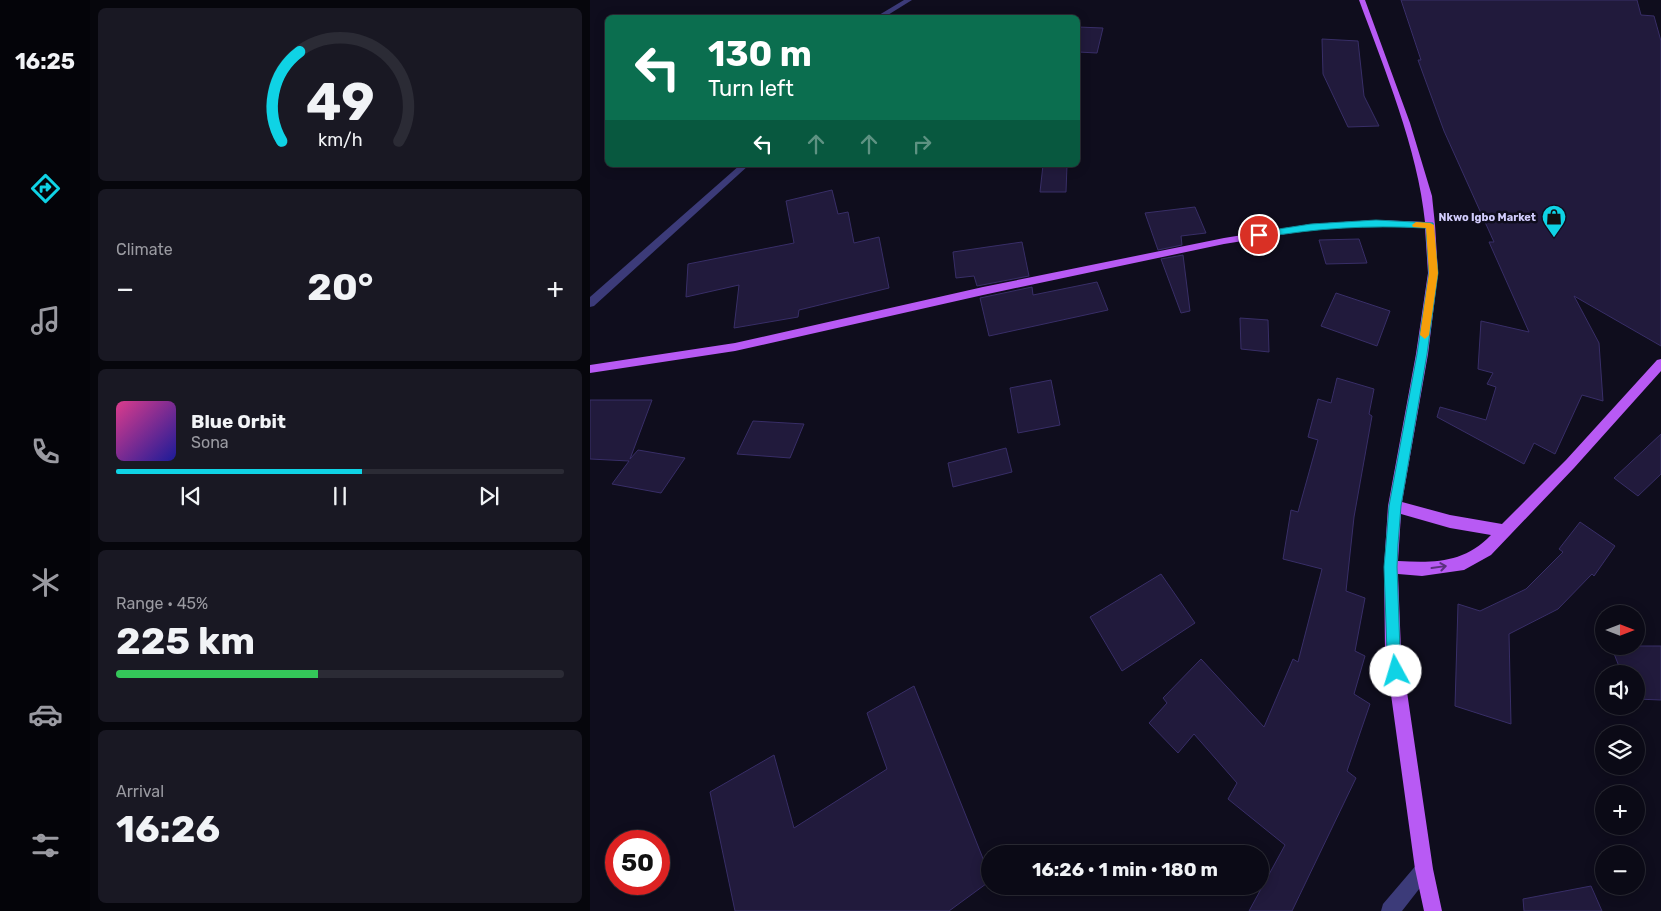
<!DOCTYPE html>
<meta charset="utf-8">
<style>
:root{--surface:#0b0a16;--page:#191823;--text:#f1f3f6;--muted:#9a9aa1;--line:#2b2b35;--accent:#0fd3e5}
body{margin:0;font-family:Rubik,sans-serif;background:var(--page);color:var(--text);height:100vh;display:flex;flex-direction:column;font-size:19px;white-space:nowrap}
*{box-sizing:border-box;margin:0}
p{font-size:16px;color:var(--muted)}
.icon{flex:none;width:28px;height:28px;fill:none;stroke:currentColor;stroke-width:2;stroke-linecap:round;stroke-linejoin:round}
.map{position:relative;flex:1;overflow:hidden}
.sheet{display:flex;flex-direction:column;gap:8px;padding:8px;background:#06060c;width:500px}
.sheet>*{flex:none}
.guide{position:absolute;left:15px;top:15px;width:475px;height:152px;border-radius:8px;box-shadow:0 2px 12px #0003,0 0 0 1px var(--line);background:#0b6e4f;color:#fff;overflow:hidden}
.needle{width:32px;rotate:90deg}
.tools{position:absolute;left:1005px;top:605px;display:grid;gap:10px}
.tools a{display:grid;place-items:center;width:50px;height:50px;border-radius:50%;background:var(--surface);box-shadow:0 2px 12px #0003,0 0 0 1px var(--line);font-size:25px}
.speed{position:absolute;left:15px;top:830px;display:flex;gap:10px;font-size:25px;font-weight:700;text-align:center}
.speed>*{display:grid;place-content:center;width:65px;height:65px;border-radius:50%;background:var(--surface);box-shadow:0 2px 12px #0003,0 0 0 1px var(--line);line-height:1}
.speed .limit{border:8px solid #d22;background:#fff;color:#111}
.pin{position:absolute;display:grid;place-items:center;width:42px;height:42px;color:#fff;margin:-21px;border:2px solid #fff;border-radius:50%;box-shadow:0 1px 5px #0007}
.me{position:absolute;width:55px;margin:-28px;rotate:354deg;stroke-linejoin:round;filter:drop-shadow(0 0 4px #0008)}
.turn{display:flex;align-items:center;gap:18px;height:105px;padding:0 20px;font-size:22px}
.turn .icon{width:65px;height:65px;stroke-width:2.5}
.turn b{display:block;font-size:35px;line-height:42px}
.lanes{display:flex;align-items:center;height:48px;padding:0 20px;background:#0003;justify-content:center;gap:25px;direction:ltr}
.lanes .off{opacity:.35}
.big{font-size:38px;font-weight:700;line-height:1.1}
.sheet .tile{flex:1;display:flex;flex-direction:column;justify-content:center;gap:8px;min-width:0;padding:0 18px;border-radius:8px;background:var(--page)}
.sheet .dial{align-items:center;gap:0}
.dial svg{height:130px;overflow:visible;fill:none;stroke:var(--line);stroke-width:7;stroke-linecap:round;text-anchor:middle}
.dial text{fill:var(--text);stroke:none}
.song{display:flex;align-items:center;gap:15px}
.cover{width:60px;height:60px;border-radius:8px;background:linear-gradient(135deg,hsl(330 70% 55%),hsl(240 70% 35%))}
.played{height:5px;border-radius:2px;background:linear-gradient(90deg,var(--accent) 55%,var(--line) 55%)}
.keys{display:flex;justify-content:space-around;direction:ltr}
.heat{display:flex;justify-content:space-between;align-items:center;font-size:28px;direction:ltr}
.charge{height:8px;border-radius:4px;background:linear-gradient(90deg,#34c759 45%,var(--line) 0)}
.trip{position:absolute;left:391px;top:845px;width:288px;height:50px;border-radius:25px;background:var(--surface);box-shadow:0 2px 12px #0003,0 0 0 1px var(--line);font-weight:700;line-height:50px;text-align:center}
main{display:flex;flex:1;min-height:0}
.tab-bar{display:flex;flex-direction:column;width:90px;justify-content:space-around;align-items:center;background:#040409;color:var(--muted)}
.tab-bar .icon{width:35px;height:35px}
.tab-bar .active{color:var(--accent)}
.tab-bar b{font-size:22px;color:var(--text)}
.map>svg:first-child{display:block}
.building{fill:#211a3c;stroke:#382e67}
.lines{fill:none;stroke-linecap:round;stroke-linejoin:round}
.minor{fill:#3c3b79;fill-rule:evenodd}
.major{fill:#b85af4;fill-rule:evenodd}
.oneway{stroke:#5b307e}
.route{fill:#0fd3e5;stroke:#0a8995}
.slow{fill:#f59e0b}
.labels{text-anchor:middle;stroke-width:5;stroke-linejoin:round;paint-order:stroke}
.far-poi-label{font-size:11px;font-weight:bold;fill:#d1ccfc;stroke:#0f0d1d;text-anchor:end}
</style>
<main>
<nav class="tab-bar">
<b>16:25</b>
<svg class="icon active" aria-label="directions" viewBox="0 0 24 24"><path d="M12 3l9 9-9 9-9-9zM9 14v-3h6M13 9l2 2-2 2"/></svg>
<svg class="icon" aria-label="music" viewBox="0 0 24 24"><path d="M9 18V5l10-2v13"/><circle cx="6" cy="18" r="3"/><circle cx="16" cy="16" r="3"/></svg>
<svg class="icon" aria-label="phone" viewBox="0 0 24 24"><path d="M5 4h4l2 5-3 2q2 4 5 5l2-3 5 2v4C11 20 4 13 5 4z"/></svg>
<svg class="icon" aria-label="climate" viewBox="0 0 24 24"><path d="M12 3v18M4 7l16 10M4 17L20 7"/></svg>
<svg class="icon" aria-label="car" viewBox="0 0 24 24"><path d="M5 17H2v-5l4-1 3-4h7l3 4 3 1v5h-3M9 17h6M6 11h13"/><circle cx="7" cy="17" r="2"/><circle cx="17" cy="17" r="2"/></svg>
<svg class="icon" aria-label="filters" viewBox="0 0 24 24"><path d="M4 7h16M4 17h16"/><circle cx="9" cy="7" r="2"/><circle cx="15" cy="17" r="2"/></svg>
</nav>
<section class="sheet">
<div class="tile dial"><svg viewBox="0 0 100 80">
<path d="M14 69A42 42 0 1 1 86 69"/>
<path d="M14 69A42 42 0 0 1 25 14" stroke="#0fd3e5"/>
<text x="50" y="56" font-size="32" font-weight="700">49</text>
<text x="50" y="72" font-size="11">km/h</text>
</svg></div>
<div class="tile"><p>Climate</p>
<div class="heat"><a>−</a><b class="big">20°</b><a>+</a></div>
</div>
<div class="tile">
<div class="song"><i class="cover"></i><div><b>Blue Orbit</b><p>Sona</p></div></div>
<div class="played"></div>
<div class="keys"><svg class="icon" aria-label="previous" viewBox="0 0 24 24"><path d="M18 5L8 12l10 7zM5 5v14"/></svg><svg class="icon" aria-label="pause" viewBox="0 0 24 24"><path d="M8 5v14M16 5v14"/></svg><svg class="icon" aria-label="next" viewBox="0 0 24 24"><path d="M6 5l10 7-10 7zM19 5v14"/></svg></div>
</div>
<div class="tile"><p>Range · 45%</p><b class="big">225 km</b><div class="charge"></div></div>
<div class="tile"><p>Arrival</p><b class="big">16:26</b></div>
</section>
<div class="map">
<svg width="1071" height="911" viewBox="0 0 1071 911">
<rect width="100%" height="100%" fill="#0f0d1d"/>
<path class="building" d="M811,0H1047L1051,15L1064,16L1071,41V346L984,296L1009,343L1013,401L992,395L965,454L944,443L934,464L847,417L850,407L896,420L906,387L897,384L903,373L888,369L891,321L939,332L899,242H904L854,131L828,60H831Z
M488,27L513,28L507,53L488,52Z
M732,39L768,41L774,96L789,126L758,127L733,74Z
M453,165H477L476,192H450Z
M242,190L248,214L258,212L264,243L289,237L299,288L209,310L208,317L144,328L149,285L96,297L98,264L204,243L196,201Z
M605,207L616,233L591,236L592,245L568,250L555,213Z
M769,239L777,263L736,264L729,240Z
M432,242L439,276L387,286L384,276L366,278L363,252Z
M593,255L600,311L591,313L571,259Z
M507,282L518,310L399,336L390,298L442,287L443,295Z
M746,293L800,311L787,346L731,326Z
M650,318L678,320L679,352L651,349Z
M747,378L784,389L779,414L782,416L764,517L756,591L775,598L765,651L775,656L764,694L780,704L757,771L766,778L702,911H659L695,845L638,799L647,783L604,734L588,753L559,723L577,703L573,698L611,659L674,727L703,659L708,662L732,569L693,559L701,510L708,512L728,440L718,437L728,399L741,403Z
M461,380L470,425L428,433L420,388Z
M0,400H62L40,459L48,450L95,458L71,493L22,484L39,461L0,459Z
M163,421L214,424L200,458L147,454Z
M1071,434V474L1048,496L1024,478Z
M416,448L422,472L363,487L358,463Z
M990,522L1025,546L1004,576L1002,574L968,609L919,634L921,724L865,706L868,604L890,611L936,589L973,552L969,549Z
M571,574L605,623L532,671L500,617Z
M1021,646H1071V700L1046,699V674H1032Z
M324,686L400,876V881L359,911H145L120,792L184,755L204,828L297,769L277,713Z
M1001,886L1012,911H934L933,899Z"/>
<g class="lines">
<path class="minor" d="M314,0H322L293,18H284Z
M150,165H159L4,306L0,307V297Z
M834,860L840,863L843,869L840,875L812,911H791L793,904L828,863Z"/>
<path class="major" d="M769,0H775L820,123L842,196L845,225L848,273L838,354L812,502L860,515L912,524L976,460L1067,360L1071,359V371L984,468L901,555L874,570L832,576L808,574L811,651L843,869L852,911H834L825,869L795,651L794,567L798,506L826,354L838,273L835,228L786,226L721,230L634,244L393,295L145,351L0,373V365L145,343L393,287L634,238L721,224L786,220L835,222C828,150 794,68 769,0ZM811,514L860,528L901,535C874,563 845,563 808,561Z"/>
</g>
<defs><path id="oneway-shaft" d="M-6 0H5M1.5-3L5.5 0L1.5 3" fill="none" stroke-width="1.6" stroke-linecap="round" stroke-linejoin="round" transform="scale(1.25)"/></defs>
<use class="oneway" href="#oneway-shaft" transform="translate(849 567) rotate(-8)"/>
<path class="route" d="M786,220L843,223L848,273L837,354L811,506L808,544L807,567L810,651L813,671L811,676L806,678L801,676L797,651L794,567L796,544L799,506L827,354L839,273L836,228C776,225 728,228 669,238L665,235L669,232L721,224Z"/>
<path class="slow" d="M826,222L840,223L844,225L848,273L839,335L835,339L830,335L839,273L836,228L823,227L822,225Z"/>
<defs>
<symbol id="shop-pin" viewBox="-11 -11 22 30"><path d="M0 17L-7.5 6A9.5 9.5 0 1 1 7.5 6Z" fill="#0fd3e5" stroke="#0f0d1d"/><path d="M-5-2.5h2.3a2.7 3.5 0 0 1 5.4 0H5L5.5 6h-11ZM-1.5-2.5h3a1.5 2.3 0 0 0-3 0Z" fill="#111"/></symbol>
</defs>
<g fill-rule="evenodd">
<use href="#shop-pin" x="950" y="203" width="28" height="38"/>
</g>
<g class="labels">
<g class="far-poi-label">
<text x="946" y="221">Nkwo Igbo Market</text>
</g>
</g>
</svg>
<div class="tools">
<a><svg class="needle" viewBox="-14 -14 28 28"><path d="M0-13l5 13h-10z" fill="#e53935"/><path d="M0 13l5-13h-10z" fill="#9a9aa1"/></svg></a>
<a><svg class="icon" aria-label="sound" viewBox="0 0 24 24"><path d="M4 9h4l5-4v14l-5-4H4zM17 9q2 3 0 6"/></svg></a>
<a><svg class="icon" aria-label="layers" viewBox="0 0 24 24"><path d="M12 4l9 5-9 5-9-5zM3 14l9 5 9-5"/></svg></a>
<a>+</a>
<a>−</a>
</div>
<div class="speed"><div class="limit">50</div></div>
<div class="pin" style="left:669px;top:235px;background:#d93025"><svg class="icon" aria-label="arrive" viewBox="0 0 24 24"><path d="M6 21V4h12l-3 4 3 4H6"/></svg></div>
<svg class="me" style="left:806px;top:671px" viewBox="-20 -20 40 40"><circle r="19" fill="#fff"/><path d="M0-13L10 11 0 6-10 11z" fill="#0fd3e5"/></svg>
<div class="trip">16:26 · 1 min · 180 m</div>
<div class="guide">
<div class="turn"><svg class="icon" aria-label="left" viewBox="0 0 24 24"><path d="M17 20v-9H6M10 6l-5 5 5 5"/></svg><div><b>130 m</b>Turn left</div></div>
<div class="lanes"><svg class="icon" aria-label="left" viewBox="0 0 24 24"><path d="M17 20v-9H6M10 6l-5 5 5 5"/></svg><svg class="icon off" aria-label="ahead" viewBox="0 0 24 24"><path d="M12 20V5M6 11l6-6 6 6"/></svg><svg class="icon off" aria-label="ahead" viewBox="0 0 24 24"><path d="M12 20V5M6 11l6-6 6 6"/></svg><svg class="icon off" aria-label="right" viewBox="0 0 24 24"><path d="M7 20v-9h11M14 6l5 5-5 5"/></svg></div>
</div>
</div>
</main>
